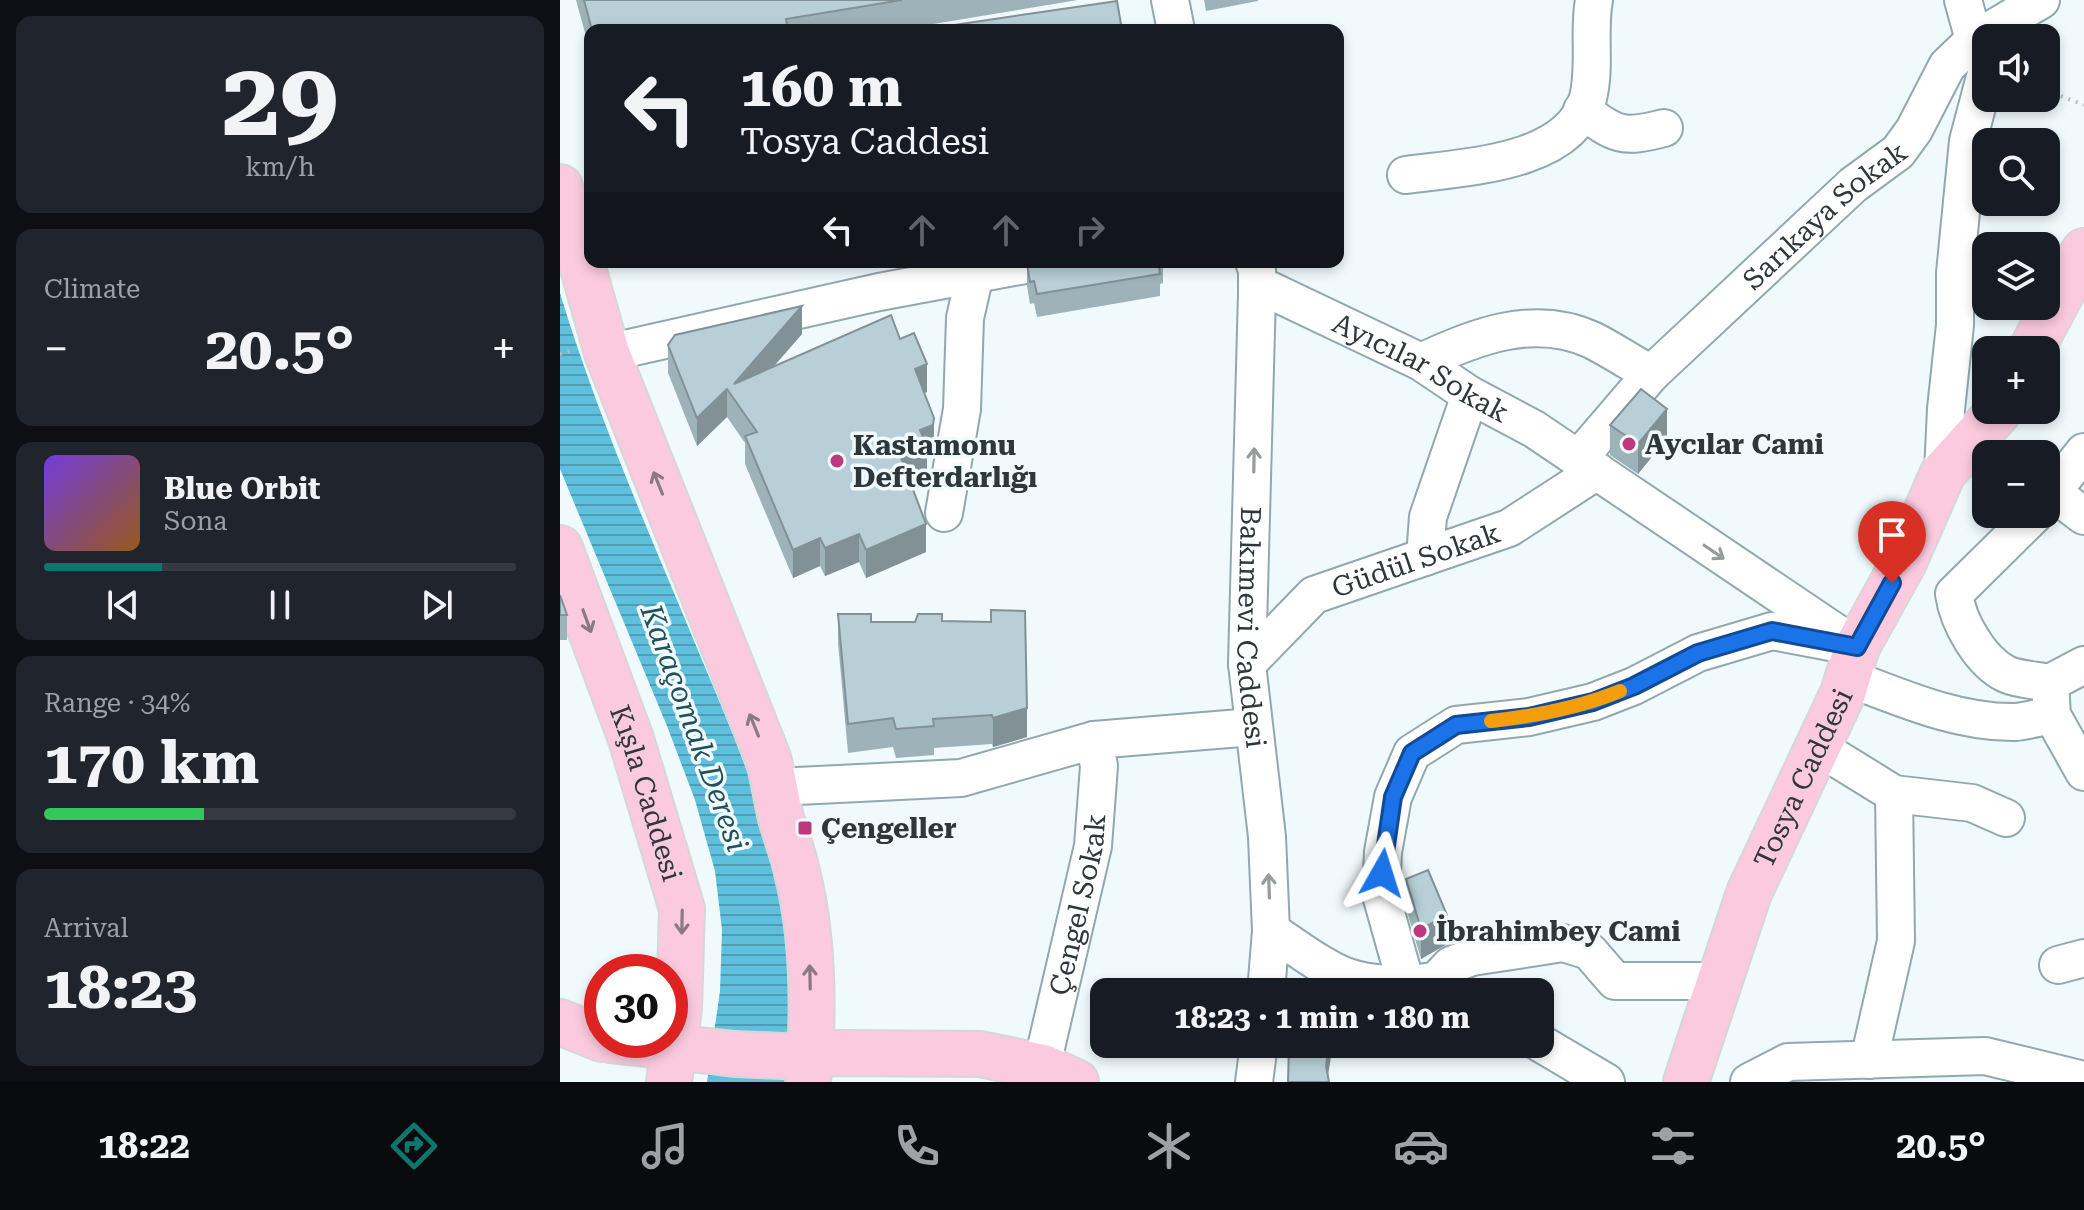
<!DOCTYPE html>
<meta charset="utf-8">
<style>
:root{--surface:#171b24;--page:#20242c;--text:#f1f3f6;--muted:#9ea1a6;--line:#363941;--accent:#0f766e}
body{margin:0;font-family:"Roboto Serif",serif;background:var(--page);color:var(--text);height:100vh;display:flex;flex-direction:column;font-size:30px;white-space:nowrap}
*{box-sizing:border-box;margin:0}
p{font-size:26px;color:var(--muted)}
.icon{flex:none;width:44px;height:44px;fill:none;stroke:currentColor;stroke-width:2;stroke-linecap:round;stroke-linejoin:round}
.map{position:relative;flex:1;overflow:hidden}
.side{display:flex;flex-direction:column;gap:16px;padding:16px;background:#0d0f14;width:560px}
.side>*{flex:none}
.hud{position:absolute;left:24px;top:24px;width:760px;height:244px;border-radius:16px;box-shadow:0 4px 12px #0003;background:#171b24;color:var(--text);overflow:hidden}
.fabs{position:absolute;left:1412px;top:24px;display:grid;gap:16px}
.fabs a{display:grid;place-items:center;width:88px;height:88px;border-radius:16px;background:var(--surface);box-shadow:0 4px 12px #0003;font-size:40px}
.speed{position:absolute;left:24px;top:954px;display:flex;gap:16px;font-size:40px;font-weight:700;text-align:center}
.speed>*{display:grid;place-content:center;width:104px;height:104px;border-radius:50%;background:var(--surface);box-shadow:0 4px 12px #0003;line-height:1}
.speed .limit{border:12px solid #d22;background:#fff;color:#111}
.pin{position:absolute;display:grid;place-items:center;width:68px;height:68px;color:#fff;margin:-82px -34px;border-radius:50% 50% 50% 0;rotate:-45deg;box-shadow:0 0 8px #0007}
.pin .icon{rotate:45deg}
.me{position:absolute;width:88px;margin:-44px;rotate:6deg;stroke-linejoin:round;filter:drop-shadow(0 0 6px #0008)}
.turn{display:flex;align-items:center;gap:28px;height:168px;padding:0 24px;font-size:36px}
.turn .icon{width:104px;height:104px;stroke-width:2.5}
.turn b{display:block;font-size:56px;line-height:68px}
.lanes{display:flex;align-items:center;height:76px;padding:0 24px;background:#0003;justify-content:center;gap:40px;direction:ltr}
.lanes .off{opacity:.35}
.big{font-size:60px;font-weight:700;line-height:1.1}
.side .tile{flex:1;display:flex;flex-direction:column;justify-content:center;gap:12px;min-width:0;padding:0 28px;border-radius:16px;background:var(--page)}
.side .dial{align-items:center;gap:0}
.dial b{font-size:104px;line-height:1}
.song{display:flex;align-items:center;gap:24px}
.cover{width:96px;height:96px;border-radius:12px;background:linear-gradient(135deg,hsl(260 70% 55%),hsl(30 70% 35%))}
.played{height:8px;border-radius:4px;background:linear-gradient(90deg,var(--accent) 25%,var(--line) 25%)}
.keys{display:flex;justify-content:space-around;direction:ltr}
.heat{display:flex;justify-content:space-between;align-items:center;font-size:44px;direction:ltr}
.charge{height:12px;border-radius:6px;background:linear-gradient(90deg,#34c759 34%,var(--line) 0)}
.trip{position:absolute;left:530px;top:978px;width:464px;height:80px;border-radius:16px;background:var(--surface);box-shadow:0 4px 12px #0003;font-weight:700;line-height:80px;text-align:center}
.tabs{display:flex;height:128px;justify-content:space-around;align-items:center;background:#090b0e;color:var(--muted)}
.tabs .icon{width:56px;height:56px}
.tabs .selected{color:var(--accent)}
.tabs b{font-size:36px;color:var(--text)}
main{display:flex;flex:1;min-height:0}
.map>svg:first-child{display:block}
.water{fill:url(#water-rules)}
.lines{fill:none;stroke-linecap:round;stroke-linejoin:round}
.minor-casing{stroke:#91a8af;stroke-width:40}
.major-casing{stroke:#d5d7d8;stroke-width:48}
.path{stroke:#b3bdc0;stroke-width:4;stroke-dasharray:2 6;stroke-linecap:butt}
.minor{stroke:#fff;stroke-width:36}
.major{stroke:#fbcade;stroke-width:44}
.wall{fill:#9eb2b9}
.shaded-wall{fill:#819196}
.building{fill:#b8cfd7;stroke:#819196;stroke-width:2}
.oneway{stroke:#969b9c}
.oneway2{stroke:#8a7984}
.route-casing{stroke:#114b97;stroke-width:20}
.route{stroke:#1a73e8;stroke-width:14}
.slow{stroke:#f59e0b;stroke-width:14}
.poi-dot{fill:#be397c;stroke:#f0fafd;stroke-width:3}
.labels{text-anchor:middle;stroke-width:7;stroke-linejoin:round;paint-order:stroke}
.street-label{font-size:28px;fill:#2e373a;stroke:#f0fafd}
.poi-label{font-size:28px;font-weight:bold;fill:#2e373a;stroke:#f0fafd;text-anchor:start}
.water-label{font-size:30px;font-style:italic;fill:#234f5b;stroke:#f0fafd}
</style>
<main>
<section class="side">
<div class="tile dial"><b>29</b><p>km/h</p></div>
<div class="tile"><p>Climate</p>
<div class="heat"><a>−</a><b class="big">20.5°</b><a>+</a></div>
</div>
<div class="tile">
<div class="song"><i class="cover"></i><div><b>Blue Orbit</b><p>Sona</p></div></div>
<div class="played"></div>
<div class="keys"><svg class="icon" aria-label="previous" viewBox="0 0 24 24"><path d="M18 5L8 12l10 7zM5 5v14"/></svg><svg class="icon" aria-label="pause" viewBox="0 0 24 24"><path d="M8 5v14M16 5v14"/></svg><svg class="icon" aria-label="next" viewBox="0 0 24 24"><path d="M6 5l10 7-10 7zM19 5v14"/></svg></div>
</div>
<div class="tile"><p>Range · 34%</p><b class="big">170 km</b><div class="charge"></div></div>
<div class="tile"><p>Arrival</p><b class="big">18:23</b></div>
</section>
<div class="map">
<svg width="1524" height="1082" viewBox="0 0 1524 1082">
<defs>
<pattern id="water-rules" width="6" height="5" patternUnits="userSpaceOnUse" patternTransform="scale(2)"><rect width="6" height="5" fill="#5ec0dd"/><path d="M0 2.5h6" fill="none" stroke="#4e9db4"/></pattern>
</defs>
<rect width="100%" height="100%" fill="#f0fafd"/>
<path class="water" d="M0,293C38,419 92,539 142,660C179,748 219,841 229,937C233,985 230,1034 227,1082H147L160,991L162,930L155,871L135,800L107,726L0,469Z"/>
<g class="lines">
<defs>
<g id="minor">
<path d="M610,0L616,30"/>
<path d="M1403,0L1414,40L1424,58"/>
<path d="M1022,110C1056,135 1062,139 1104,128"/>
<path d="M846,175C901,167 1010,165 1028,98C1036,66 1028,32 1034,0"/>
<path id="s1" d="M694,262L697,270V293L687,664L707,837L711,931L706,992"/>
<path id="s2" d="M697,284L861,362L910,395L974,429L1284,638"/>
<path d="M47,353L319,292L481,262"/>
<path d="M861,362C914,337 974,313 1032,340C1052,350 1071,363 1091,374"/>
<path id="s3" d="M1019,458L1091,374L1293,185L1338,152L1354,130L1387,66L1414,40L1481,0"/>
<path d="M1383,473L1386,409L1395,325V273L1408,141L1426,73"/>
<path d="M1492,492L1524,516"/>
<path d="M1486,500L1524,452"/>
<path d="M384,513L402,409L405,318L415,274"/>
<path d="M1475,514L1394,594C1398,622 1420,661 1446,674C1459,680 1477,680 1490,683"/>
<path d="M865,557L868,517L910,395"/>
<path id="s4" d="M687,664L754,595L949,528L1037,471"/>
<path d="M1524,665L1490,683L1492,715L1524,772"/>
<path d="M1286,677C1339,697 1397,723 1455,722C1467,721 1480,717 1492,715"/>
<path d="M1258,747L1334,794L1412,803L1446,818"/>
<path d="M217,787L401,778L534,740L693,727"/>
<path d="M711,931C735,946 759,966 785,976C812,986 850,986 877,980L891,965L912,957L1003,943L1029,951L1055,981H1160"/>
<path d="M1498,965L1524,958"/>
<path d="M846,984L821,895L823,852L833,797L852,753L896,725L969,717L1033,702L1074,686L1138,653L1212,631L1297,647"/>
<path d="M980,1043L1046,1082"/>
<path d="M1309,1060L1336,941L1334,794"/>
<path id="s5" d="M478,1082L533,846L539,766L534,740"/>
<path d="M694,1082L699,1044"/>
<path d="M1189,1082L1228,1062L1425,1056L1524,1080"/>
</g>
<g id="major">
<path d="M0,187L47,353L208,758C214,778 216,798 221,818C226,836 233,853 237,872C254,939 254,1013 248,1082"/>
<path d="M1471,350L1524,251"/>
<path id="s6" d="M0,548L71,739L122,909L119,1009L109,1082"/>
<path d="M0,1022L42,1039"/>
<path d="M50,1040L175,1054L223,1056L280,1053L420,1054L483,1067L516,1082"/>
<path id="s7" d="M1126,1082L1189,893L1283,693L1297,647L1344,562L1383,473L1440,410"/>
</g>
</defs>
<use href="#minor" class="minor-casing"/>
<use href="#major" class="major-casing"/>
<path class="path" d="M1486,90L1524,105
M0,354L13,350"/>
<use href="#minor" class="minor"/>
<use href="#major" class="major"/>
</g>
<path class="wall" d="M16,0H518L337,30H30V51Z
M644,0H698V1L646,11Z
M472,262H603V283L600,284V296L477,317L474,303L470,304L467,286V264Z
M242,334L214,366L340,339L367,392L364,393L374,446L373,453L367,456V474L350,480L366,552L306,578L299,562L265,576L260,566L233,578L185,464V443L167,417L137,446L108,373V345Z
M1050,425L1107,438L1078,474L1050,455Z
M0,595L7,615V640H0Z
M278,614L311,622L382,621L467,737L433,747L432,744L374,748V755L336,758L333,747L288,753L278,643Z
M846,879L887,944L861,959L846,908Z"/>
<path class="shaded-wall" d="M242,306V334L179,406L174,384Z
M367,364V392L355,397V369Z
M167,389V417L137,446V418Z
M1107,409V438L1078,474V444Z
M374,418V446L373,453L367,456V474L340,483V455L360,430Z
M366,524V552L306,578V550Z
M299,534V562L265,576V548Z
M260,538V566L233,578V550Z
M467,708V737L433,747V718Z
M887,915V944L861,959V929Z
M769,1044H773L767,1082L766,1066Z"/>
<path class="building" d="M24,0H342L226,19L228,30H32Z
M557,1L562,30H388L387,26Z
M472,262H598L600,274L477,294L474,281L470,282L467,264Z
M242,306L174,384L331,315L340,339L354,333L367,364L355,369L374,418L373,425L360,430L367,446L340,455L366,524L306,550L299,534L265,548L260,538L233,550L185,436L197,432L167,389L137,418L108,345L115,335Z
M1081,389L1107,409L1078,444L1050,425Z
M0,595L7,615H0Z
M431,610L465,611L467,708L433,718L432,715L373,719L374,726L336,729L333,718L288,724L278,614H311V622H355L358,614H382V621L431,622Z
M868,870L887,915L861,929L846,879Z
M729,1044H769L766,1066L769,1082H728Z"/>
<defs><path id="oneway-shaft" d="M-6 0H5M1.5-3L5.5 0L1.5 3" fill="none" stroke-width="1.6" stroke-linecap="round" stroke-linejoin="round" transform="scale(2)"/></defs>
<g class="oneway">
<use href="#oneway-shaft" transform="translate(694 460) rotate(-89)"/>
<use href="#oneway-shaft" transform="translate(1154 552) rotate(34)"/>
<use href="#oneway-shaft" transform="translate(709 886) rotate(-92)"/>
</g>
<g class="oneway2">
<use href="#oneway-shaft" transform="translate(98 483) rotate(-112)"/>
<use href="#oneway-shaft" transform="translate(27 621) rotate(70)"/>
<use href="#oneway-shaft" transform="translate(194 725) rotate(-112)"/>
<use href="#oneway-shaft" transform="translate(122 922) rotate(91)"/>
<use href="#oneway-shaft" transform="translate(250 977) rotate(-91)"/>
</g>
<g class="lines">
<defs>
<path id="route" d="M822,873L833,797L852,753L896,725L969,717L1033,702L1074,686L1138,653L1212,631L1297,647L1332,583"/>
</defs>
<use href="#route" class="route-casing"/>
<use href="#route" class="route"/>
<path class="slow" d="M931,721C975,716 1019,708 1060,691"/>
</g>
<g class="poi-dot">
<circle cx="1069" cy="444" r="8"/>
<circle cx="277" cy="461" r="8"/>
<rect x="237" y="820" width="16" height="16" rx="4"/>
<circle cx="860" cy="931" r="8"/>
</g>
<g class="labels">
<g class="street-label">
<text dy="10" stroke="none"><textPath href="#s3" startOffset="346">Sarıkaya Sokak</textPath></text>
<text dy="10" stroke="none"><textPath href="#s2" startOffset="184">Ayıcılar Sokak</textPath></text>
<text dy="10" stroke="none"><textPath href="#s4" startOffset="204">Güdül Sokak</textPath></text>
<text dy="10" stroke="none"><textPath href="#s1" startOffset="366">Bakımevi Caddesi</textPath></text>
<text dy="10" stroke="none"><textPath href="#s7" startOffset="326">Tosya Caddesi</textPath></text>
<text dy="10" stroke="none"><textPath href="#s6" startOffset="260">Kışla Caddesi</textPath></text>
<text dy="10" stroke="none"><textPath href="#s5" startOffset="182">Çengel Sokak</textPath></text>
</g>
<g class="poi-label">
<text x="1085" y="454">Aycılar Cami</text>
<text x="293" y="455">Kastamonu<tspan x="293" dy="32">Defterdarlığı</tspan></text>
<text x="261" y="838">Çengeller</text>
<text x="876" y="941">İbrahimbey Cami</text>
</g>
<g class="water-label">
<text transform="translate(134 728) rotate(70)" y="10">Karaçomak Deresi</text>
</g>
</g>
</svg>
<div class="fabs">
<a><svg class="icon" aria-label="sound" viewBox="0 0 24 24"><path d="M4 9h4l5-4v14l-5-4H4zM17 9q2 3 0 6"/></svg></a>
<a><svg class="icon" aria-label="search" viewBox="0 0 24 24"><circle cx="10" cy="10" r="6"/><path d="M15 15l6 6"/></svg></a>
<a><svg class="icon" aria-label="layers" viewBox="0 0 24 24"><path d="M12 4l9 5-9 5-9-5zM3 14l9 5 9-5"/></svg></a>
<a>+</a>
<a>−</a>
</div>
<div class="speed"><div class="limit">30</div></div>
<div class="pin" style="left:1332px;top:583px;background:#d93025"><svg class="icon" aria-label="arrive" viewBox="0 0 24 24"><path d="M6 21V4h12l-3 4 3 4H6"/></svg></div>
<svg class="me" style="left:822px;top:873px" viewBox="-20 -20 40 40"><path d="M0-17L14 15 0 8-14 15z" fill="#1a73e8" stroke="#fff" stroke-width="4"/></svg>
<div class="trip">18:23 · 1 min · 180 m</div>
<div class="hud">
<div class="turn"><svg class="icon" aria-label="left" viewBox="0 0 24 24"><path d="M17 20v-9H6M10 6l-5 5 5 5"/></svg><div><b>160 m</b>Tosya Caddesi</div></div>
<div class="lanes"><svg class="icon" aria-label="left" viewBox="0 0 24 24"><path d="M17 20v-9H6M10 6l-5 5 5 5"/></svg><svg class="icon off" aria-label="ahead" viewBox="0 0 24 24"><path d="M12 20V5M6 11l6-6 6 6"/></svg><svg class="icon off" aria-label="ahead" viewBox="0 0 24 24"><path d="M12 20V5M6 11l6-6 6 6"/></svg><svg class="icon off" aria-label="right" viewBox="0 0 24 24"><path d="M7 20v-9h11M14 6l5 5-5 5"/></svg></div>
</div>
</div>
</main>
<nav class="tabs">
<b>18:22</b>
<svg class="icon selected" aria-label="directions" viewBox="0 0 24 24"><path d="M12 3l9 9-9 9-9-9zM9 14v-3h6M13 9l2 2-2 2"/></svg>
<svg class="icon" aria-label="music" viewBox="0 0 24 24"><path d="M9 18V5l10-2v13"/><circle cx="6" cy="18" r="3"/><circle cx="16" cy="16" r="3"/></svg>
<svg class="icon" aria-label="phone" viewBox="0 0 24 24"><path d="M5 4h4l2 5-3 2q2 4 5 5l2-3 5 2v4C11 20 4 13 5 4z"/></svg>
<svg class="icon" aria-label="climate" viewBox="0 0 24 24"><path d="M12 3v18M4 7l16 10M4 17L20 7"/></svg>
<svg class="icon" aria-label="car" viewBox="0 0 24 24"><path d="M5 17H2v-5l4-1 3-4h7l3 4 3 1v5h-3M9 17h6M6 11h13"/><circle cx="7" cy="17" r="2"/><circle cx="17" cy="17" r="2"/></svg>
<svg class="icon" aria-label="filters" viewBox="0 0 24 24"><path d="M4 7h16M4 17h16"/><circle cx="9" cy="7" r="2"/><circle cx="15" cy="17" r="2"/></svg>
<b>20.5°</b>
</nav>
